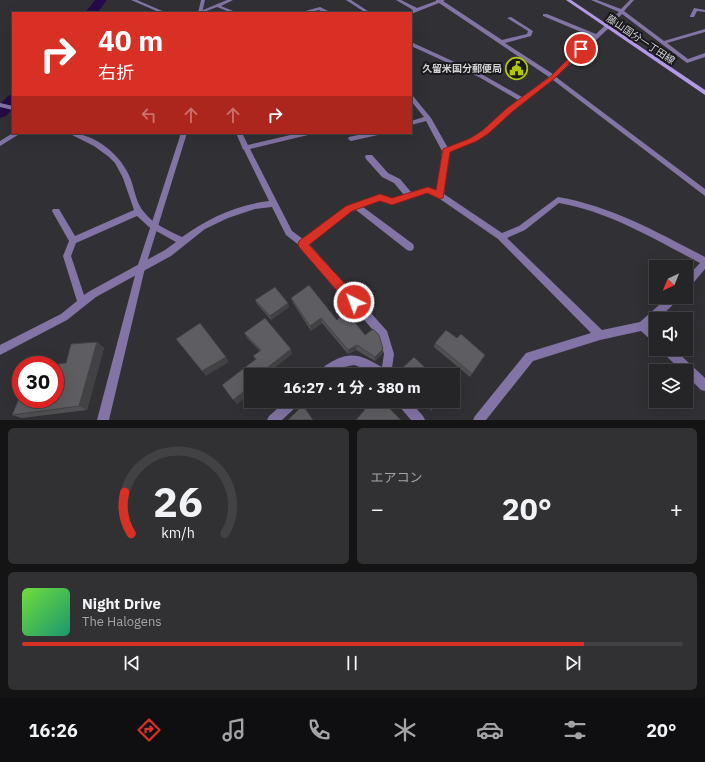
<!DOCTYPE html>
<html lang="ja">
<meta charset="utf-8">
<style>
:root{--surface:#252427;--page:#313033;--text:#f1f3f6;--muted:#a3a4a7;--line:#424144;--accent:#d93025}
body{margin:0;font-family:"IBM Plex Sans","Noto Sans JP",sans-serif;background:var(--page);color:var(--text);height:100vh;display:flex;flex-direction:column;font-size:15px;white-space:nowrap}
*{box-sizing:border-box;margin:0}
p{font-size:13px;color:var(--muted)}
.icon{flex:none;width:22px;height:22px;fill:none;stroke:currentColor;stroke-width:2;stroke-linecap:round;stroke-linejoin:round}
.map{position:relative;height:420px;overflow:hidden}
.drawer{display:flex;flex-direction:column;gap:8px;padding:8px;background:#141415;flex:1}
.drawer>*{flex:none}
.guide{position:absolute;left:12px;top:12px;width:400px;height:122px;border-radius:0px;box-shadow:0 4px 16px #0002,0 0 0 1px var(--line);background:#d93025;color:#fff;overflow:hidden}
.needle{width:26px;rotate:223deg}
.fabs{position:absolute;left:649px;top:260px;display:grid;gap:8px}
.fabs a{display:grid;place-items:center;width:44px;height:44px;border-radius:0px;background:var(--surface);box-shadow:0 4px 16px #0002,0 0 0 1px var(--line);font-size:20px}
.speed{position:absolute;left:12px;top:356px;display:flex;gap:8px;font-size:20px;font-weight:700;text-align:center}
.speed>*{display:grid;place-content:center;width:52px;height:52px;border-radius:50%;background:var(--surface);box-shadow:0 4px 16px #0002,0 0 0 1px var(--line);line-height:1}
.speed .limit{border:6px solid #d22;background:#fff;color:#111}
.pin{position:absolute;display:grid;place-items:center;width:34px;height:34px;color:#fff;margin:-17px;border:2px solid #fff;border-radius:50%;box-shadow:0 1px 4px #0007}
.me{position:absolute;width:44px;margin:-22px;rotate:318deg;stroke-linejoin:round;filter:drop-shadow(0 0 3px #0008)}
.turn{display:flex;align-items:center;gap:14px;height:84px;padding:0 20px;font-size:18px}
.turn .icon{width:52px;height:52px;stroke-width:2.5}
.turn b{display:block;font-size:28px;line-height:34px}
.lanes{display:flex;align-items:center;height:38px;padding:0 20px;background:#0003;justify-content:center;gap:20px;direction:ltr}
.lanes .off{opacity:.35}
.big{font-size:30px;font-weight:700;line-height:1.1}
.drawer .widget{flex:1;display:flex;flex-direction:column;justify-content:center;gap:6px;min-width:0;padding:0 14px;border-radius:6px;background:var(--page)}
.drawer .dial{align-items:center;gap:0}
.dial svg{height:104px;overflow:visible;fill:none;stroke:var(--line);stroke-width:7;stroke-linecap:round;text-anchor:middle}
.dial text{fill:var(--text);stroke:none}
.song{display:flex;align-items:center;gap:12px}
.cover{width:48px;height:48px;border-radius:6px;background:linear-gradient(135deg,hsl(100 70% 55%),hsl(160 70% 35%))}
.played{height:4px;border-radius:2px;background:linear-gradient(90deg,var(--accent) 85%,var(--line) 85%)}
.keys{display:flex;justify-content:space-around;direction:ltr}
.heat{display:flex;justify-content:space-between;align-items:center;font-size:22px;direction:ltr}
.drawer .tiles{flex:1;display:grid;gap:8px;grid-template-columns:1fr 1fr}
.widget:last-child{grid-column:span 2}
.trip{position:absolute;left:244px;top:368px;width:216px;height:40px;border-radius:0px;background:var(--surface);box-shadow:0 4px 16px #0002,0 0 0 1px var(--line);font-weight:700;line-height:40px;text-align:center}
.tabs{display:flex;height:64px;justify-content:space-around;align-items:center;background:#0f0e10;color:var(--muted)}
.tabs .icon{width:28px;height:28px}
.tabs .selected{color:var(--accent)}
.tabs b{font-size:18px;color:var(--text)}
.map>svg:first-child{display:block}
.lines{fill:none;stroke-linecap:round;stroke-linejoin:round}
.river{fill:#260a49;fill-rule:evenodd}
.minor{fill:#8274a5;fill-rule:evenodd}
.tertiary{fill:#8274a5;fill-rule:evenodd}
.secondary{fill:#b199e7;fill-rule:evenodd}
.wall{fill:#515053}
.shaded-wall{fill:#424144}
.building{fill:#5e5d61;stroke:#424144}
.route{fill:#d93025;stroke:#8d1f18}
.labels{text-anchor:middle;stroke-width:4;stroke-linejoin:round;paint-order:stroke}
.far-street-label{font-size:10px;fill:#d2d1d4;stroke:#19181a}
.far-poi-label{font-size:10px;font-weight:bold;fill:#d2d1d4;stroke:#19181a;text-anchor:end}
</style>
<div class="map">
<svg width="705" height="420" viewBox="0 0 705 420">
<rect width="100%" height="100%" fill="#313034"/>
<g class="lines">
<path class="river" d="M95,0H107L97,13H85Z
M13,94V108L6,116L0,118V104L8,96Z"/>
<path class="minor" d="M131,0H137L167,13H161Z
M227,0H233L221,6L238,13H232L217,7L204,12L186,13L203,10Z
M346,0H351L371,13H366Z
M396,0H401L417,8L436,1V0H445L443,1L502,40L527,34L528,31L507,18L511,17L533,31L531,36L505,43L553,74L593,37L543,16V14H547L596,34L619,12L591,0H597L621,9L630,0H634L624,11L664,41L705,29V32L667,43L688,59L705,53V57L687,63L622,14L609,28L556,77L705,189V196L553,80L511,111L488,134L476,141L449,152L444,194L502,233L519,226L558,197C611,206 657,232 705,257V269L689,288L686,289V278L700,263C654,239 610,212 559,203L525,230L507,238L602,330L640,322L668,297H680L678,300L658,319H656V321L650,326L656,331V343L652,341L641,331L600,340L533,361L486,420H473L475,416L526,353L591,333L498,239L437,197L428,193L392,204L380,200L363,207L413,244L414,247L413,250L410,251L407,250L356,210L352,211L309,244L387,331L394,354L391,375H374L363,368L354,365L344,367L332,375H318C320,369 326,365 331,362C352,350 363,356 382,367L384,354L379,337L300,246L286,235L272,207L255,209L228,218L205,229L171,256L96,297L67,320L0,355V345L61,314L77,301L63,256L69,241L52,211L53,209H59L75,236L134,210L123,178L115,163L109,157L94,146L68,133C95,133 122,155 131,180C135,191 136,203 144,212C153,224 169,231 182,237C208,218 237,205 269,201L244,150L242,148V147L236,133H242L248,145L299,133H311L308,135L250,149L292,231L303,239L346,207L380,194L392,198L404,195L394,183L382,177L366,159L365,157L366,155H372L388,173L400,179L411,192L428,187L437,191L442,151L426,121L411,125V121L424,117L411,101V95L413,96L431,118L448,148C459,143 472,138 482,131C495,123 506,109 518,100L479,77L411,46V42L483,75L522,97L549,77L439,3L411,14V13H408L413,10ZM137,216L149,227L176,242L165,250L90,291L84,295L71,256L76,243Z
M320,7L328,11V13H324L319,10L306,13H298Z
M694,8L705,10V12L697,11L694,17H690V16Z
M0,103L13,106V110L0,107Z
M13,133H21L0,146V141Z
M367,133H379L378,135L351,141L348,139L349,137Z
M662,349H674L705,378V391L701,390L686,375V371H682L663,353Z
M286,401H300L298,405L282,420H267L269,416Z
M396,401H410L423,416L425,420H411L398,405Z"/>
<path class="tertiary" d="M201,0H205L202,13H198Z
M181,133H187L145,268L109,420H97L137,268Z"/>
<path class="secondary" d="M566,0H571L705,90V95Z"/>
</g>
<path class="wall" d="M291,298L337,320L365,335L383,349L382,354L375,361L356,350L348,354L322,323L311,331L293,303Z
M255,300L289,307L271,320L257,304Z
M244,333L292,354L251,375V392L237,404L255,359L253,356L260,351L247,338Z
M457,338L485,355L470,377L434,347L435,343Z
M97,342L104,348L87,410L22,418L12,415L66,363Z
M413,401H425L421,408Z
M427,401H438L431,411Z"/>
<path class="shaded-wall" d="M288,303L289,307L271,320L270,316Z
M321,318L322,323L311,331L310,326Z
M97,342L104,348L87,410L79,406Z
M357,345L356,350L348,354V350Z
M291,349L292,354L266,375H258Z
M383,349L382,354L375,361V357Z
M226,357L229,362L206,376L202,371Z
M251,386V392L237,404L233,400Z"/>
<path class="building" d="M309,285L337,320L346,311L365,335L373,329L379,335L383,349L375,357L357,345L348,350L321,318L310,326L291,298Z
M275,287L288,303L270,316L255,300Z
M265,318L291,349L258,375H251V386L233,400L222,385L256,359L253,356L261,350L244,333Z
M200,323L226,357L202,371L176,339Z
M446,330L457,338L461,334L485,355L472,374L435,343Z
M97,342L79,406L12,415L21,394V399H55V365H51L66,363L71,344Z
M414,357L433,375H397L396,374Z
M372,401H382L401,420H356Z
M420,401H425L423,404Z
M431,401H437L433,407Z
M303,405L313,420H288Z"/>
<path class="route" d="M579,48L584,49L555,78L512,112L489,133L477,141L450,152L443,198L440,199L427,193L392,205L380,201L352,211L309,245L358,298L359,302L358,306L354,307L350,306L299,247L298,244L299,241L346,206L380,194L392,198L428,187L436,190L443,149L471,138L483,130L507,108L551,76Z"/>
<defs>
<symbol id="civic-ring" viewBox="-11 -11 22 22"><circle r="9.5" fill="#19181a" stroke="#b0c503" stroke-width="1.5"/><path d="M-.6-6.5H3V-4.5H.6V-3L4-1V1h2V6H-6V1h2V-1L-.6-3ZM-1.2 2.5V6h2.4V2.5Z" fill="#b0c503"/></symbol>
</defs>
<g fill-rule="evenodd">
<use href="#civic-ring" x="504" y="56" width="25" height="25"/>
</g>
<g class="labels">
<g class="far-street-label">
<text transform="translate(641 39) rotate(34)" y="4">藤山国分一丁田線</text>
</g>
<g class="far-poi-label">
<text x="502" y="72">久留米国分郵便局</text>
</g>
</g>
</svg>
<div class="fabs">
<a><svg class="needle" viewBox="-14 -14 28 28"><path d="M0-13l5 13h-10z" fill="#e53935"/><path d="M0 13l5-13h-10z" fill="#a3a4a7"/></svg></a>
<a><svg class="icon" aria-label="sound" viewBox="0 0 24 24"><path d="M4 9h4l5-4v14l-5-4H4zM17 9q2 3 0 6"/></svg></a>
<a><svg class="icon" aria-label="layers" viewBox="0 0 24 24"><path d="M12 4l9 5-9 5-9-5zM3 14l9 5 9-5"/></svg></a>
</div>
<div class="speed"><div class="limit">30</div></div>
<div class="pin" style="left:581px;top:49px;background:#d93025"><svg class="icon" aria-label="arrive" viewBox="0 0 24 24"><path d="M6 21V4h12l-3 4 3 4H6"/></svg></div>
<svg class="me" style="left:354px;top:302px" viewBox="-20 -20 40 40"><circle r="17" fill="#d93025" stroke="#fff" stroke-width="3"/><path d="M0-11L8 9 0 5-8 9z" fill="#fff"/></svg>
<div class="trip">16:27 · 1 分 · 380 m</div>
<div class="guide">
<div class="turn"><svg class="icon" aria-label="right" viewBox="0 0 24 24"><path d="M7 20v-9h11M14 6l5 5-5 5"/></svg><div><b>40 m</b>右折</div></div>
<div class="lanes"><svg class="icon off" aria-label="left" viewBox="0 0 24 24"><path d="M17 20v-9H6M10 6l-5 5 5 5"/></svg><svg class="icon off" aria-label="ahead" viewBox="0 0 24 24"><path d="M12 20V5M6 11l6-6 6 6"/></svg><svg class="icon off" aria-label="ahead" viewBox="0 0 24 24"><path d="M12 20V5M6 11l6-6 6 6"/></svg><svg class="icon" aria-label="right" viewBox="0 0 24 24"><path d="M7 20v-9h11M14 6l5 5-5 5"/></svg></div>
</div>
</div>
<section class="drawer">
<div class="tiles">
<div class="widget dial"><svg viewBox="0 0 100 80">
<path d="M14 69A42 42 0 1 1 86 69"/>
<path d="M14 69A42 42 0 0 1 9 37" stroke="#d93025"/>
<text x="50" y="56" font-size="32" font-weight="700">26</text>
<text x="50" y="72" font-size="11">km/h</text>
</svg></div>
<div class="widget"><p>エアコン</p>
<div class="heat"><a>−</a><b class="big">20°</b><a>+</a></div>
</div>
<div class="widget">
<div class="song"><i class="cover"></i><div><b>Night Drive</b><p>The Halogens</p></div></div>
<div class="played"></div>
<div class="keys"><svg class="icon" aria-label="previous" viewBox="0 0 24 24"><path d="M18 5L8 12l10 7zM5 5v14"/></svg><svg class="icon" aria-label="pause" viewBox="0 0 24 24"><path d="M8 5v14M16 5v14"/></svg><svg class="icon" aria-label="next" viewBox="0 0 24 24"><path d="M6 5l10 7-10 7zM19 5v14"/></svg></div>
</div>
</div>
</section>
<nav class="tabs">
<b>16:26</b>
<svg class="icon selected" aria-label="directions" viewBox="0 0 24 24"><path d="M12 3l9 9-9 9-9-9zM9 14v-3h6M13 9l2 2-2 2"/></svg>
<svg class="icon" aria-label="music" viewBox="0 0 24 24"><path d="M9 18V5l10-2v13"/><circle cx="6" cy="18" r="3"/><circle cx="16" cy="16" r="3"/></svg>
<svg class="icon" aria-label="phone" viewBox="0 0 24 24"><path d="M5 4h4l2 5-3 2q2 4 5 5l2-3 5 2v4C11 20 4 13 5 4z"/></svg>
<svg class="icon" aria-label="climate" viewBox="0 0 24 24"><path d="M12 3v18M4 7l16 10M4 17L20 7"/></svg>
<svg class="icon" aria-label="car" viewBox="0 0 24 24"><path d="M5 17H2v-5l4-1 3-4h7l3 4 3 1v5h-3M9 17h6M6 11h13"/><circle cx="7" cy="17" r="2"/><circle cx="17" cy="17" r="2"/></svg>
<svg class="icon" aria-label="filters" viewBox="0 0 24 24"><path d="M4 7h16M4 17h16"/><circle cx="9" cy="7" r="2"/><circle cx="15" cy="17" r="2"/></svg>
<b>20°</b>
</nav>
